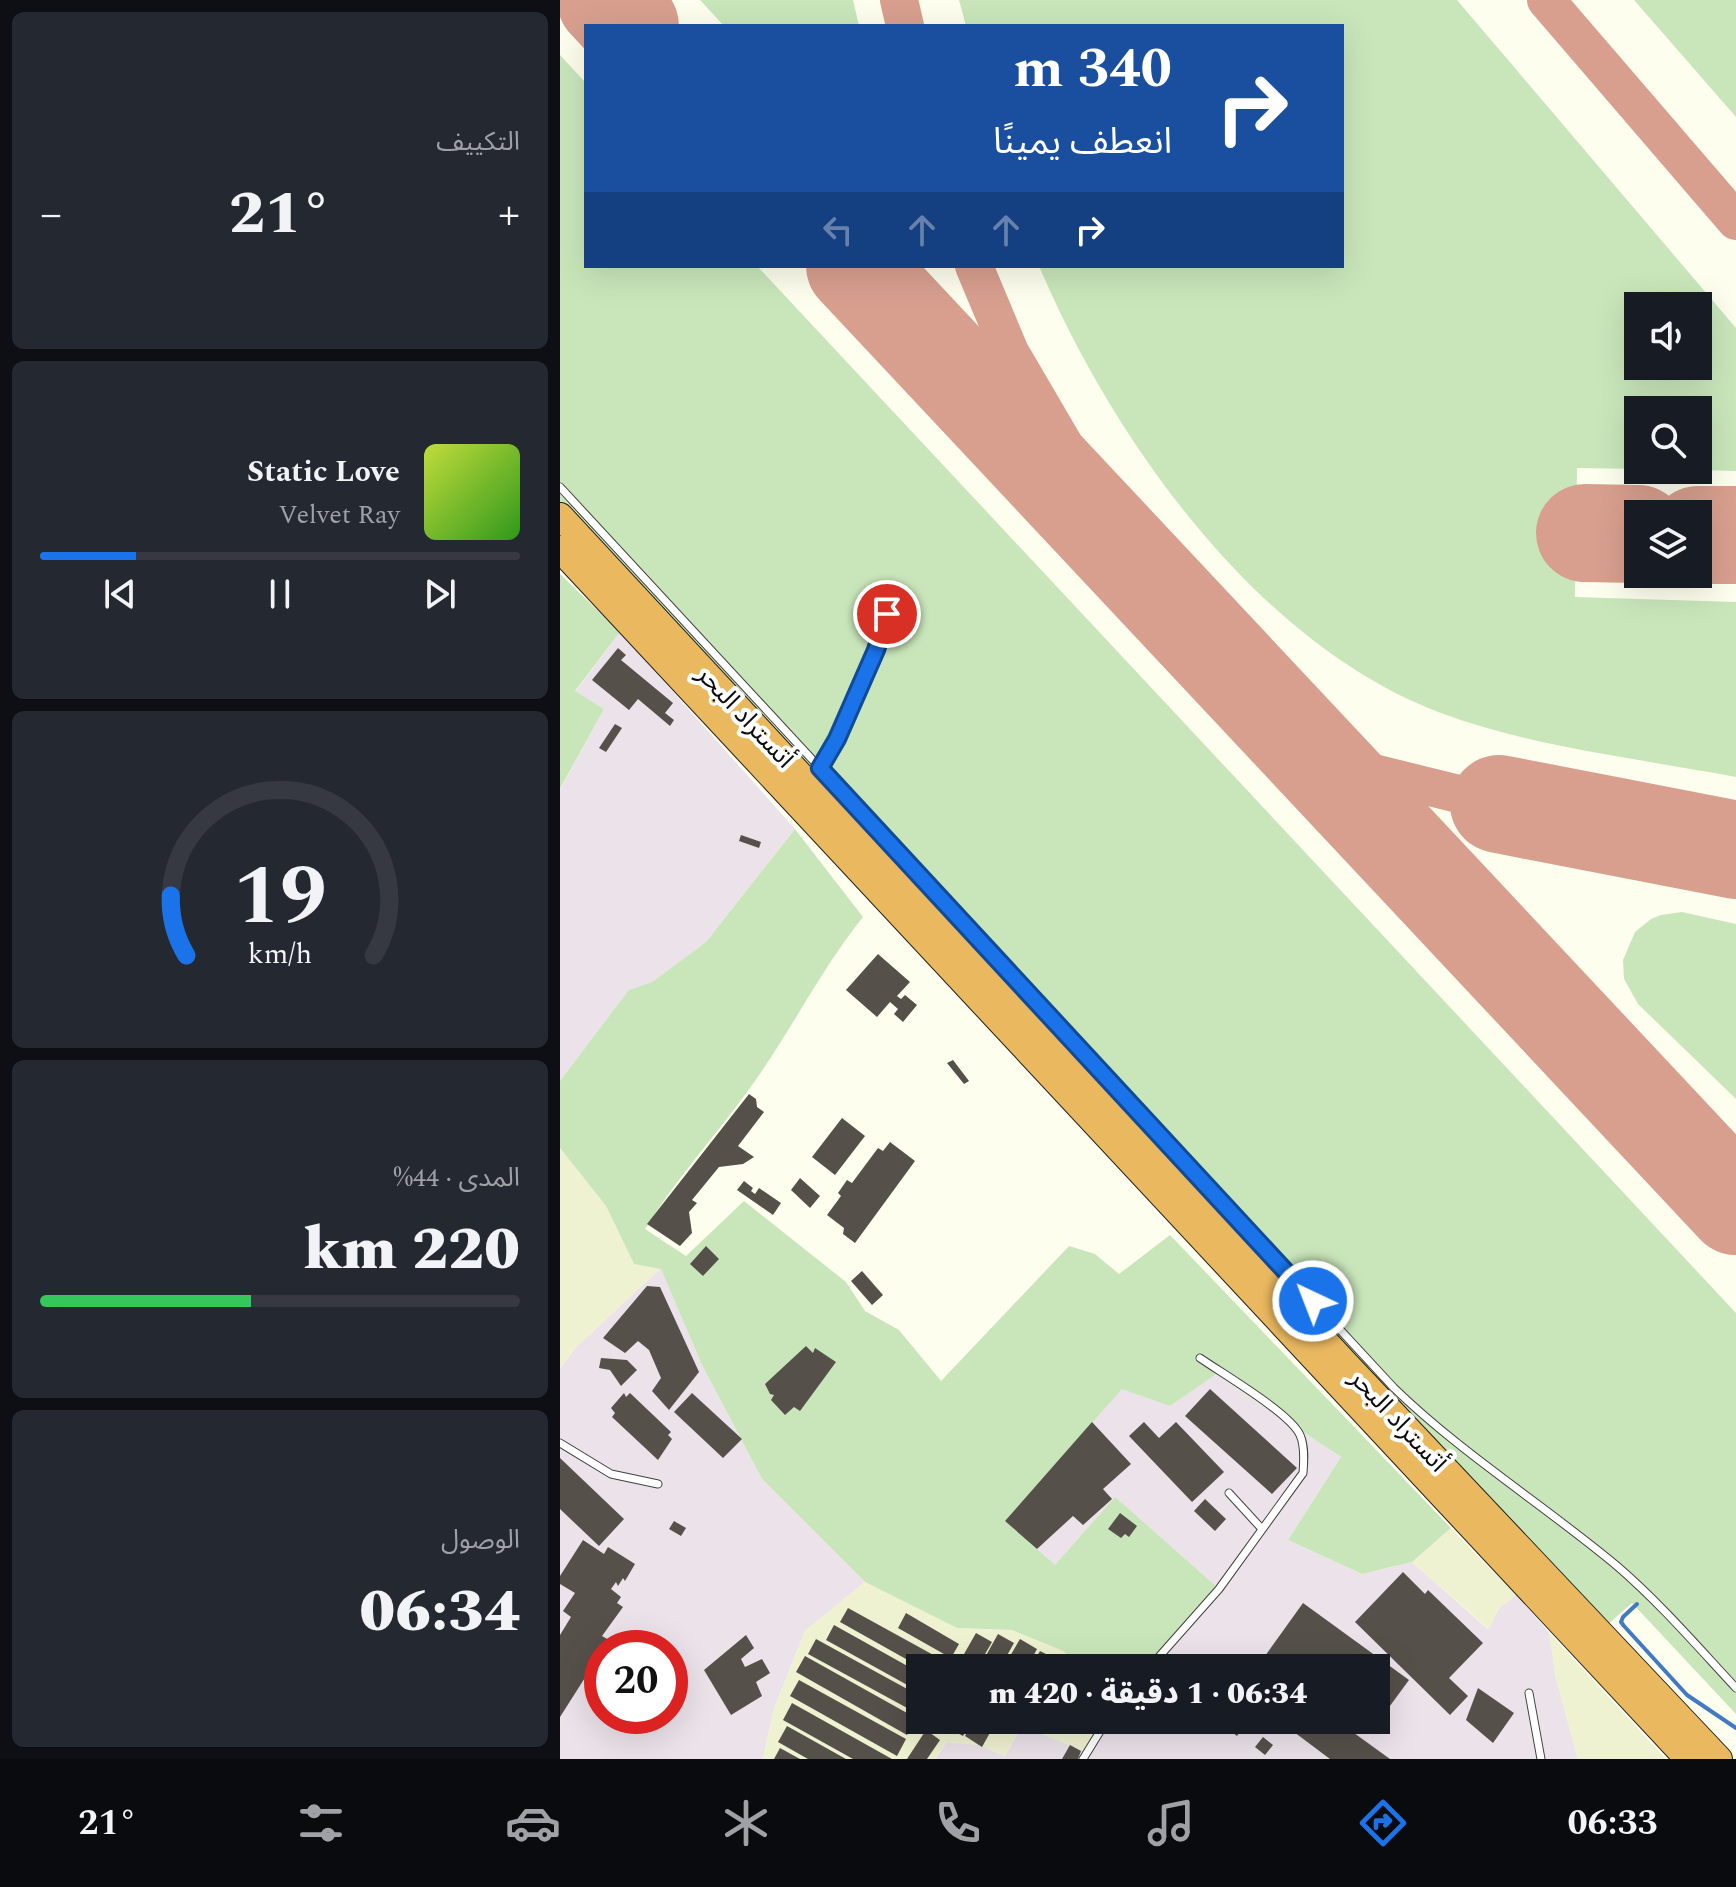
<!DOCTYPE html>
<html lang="ar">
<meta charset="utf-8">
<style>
:root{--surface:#171b24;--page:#242831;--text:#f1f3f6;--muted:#9ea1a6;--line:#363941;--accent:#1a73e8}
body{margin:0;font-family:Spectral,"Noto Sans Arabic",serif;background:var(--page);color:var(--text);direction:rtl;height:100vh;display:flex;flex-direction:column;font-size:30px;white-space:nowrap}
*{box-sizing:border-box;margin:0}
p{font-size:26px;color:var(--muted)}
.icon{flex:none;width:44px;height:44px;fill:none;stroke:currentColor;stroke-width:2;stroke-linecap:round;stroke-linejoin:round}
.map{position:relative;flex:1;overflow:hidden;direction:ltr}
.details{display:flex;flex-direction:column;gap:12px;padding:12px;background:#0d0f14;width:560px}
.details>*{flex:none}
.hud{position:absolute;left:24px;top:24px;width:760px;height:244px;border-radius:0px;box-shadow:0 8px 32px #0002;direction:rtl;background:#1a4fa0;color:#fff;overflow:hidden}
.fabs{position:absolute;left:1064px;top:292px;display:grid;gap:16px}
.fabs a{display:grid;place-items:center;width:88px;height:88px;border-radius:0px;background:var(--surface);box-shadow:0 8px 32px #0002;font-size:40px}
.speed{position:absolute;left:24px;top:1630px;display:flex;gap:16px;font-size:40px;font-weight:700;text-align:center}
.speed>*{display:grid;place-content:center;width:104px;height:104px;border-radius:50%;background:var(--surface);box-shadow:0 8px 32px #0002;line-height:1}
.speed .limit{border:12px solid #d22;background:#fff;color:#111}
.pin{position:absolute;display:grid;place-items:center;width:68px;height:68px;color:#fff;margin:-34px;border:4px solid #fff;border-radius:50%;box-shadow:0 2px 8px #0007}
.me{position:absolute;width:88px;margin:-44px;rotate:317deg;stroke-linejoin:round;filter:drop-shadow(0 0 6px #0008)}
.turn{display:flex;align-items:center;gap:28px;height:168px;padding:0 40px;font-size:36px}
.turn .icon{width:104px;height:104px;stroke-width:2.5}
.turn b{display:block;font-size:56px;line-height:68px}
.lanes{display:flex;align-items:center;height:76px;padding:0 40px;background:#0003;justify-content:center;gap:40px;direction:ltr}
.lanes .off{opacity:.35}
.big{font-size:60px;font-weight:800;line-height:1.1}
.details .card{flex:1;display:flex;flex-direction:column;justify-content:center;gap:12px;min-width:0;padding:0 28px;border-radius:12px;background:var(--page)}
.details .dial{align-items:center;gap:0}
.dial svg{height:208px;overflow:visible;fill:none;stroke:var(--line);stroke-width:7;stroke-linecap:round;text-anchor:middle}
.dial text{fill:var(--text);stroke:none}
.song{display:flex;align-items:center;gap:24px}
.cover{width:96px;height:96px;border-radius:12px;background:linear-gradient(135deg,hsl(70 70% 55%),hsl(110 70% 35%))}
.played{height:8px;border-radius:4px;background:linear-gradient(90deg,var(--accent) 20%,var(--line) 20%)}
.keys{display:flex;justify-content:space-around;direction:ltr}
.heat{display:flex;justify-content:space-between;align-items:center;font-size:44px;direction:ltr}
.charge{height:12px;border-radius:6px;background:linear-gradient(90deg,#34c759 44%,var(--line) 0)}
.trip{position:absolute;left:346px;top:1654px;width:484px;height:80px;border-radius:0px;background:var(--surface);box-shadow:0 8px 32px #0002;font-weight:800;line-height:80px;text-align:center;direction:rtl}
.tabs{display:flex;height:128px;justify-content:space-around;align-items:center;background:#090b0e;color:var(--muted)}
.tabs .icon{width:56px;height:56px}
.tabs .selected{color:var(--accent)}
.tabs b{font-size:36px;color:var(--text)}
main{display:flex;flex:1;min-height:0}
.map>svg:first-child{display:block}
.industrial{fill:#ebe2ea;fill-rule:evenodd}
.farmland{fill:#eff2d0}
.green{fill:#c9e6ba;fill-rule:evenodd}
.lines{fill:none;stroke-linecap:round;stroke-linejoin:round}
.stream{stroke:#4279c4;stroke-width:4}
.taxiway{stroke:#d89f8e;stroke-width:38}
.runway{stroke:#d89f8e;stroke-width:98}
.building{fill:#55504a}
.lane-casing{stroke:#404040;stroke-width:9}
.highway-casing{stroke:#1e1e1e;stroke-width:28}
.lane{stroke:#fff;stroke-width:7}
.highway{stroke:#eab85f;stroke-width:26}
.route-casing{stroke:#114b97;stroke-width:20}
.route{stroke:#1a73e8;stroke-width:14}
.labels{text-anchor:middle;stroke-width:8;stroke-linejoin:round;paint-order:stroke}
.street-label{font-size:26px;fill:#0d0d0d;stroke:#fff}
</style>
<main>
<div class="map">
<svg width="1176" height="1759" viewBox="0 0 1176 1759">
<rect width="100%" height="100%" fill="#fefeee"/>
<path class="industrial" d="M60,632L235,829L146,942L92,982L69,991L0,1081V790L44,709L15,692Z
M101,1268L142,1365L202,1479L305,1582L245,1631L214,1709L203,1759H0V1368L17,1346ZM42,1648H110V1716H42Z
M656,1373L781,1457L728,1540L802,1574L852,1562L928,1629L939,1608L956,1595L989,1632L996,1678L1018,1759H375L387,1742L419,1745L445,1756L465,1720L478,1725L476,1731L547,1720H816V1668H589L555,1497L495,1566L445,1521L562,1388L610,1406Z"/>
<path class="farmland" d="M0,1148L46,1206L74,1264L101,1268L17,1346L0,1368Z
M891,1528L956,1595L939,1608L929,1629L852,1562Z
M305,1582L397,1628L452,1630L503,1651L522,1668H360V1720H465L445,1756L419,1745L387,1742L375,1759H203L214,1709L245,1631Z
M989,1632L1106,1759H1018L996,1678Z
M468,1720H547L526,1752L476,1732L478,1725Z"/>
<path class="green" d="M140,0H293L299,26H164Z
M399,0H897L1176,328V471L1138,470V410H1078V469L1017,468L1015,597L1176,602V777C1081,759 971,747 881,713C698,645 553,440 479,266H782V26H406ZM1138,306V366H1078V306Z
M1074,0H1176V117Z
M0,55L26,83V266H197L1176,1313V1714L1072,1603L1039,1632L0,518Z
M0,574L60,632L15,691L44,709L0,789Z
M235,829L303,917C262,968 233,1027 195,1081C160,1131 117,1177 85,1229L126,1256L184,1201L286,1282L305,1311L339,1330L381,1381L509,1246L535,1254L559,1274L610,1235L891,1528L852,1562L802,1574L728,1540L781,1457L656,1374L610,1406L562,1389L445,1521L495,1565L555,1497L659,1589L589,1668H522L503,1651L452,1630L397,1628L305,1582L202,1479L142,1365L101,1269L74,1264L46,1206L0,1148V1081L69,990L92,982L146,942Z
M1122,912L1176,924V1099L1078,1004L1064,979L1063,960L1075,932L1091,919L1101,915Z"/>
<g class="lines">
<path class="stream" d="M1077,1604L1063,1617L1061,1622L1064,1626L1127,1695L1176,1728"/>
<path class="taxiway" d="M339,0L345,26
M986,0L1176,221
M414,266L450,352L536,499L628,609L660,655
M757,759L939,804
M1100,1125L1176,1184"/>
<path class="runway" d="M46,0L70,26
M295,266L1176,1206
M1025,533L1078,534
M1138,535H1176
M939,804L1176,850"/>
</g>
<path class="building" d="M58,648L66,655L61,660L113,703L105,713L114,720L110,726L78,699L69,710L32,680Z
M55,724L62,728L46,752L39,748Z
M181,835L201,842L199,848L179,841Z
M318,954L350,982L337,996L341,999L345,995L357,1005L343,1022L334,1014L338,1009L330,1002L317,1017L286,990Z
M393,1060L409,1081L404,1084L387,1063Z
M189,1094L196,1099L197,1107L204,1112L178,1146L194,1157L183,1164L159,1167L132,1200L137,1203L129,1212L132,1233L120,1246L87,1224Z
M282,1118L305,1136L275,1175L252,1157Z
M330,1142L355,1161L295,1243L283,1234L284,1228L267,1215L281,1196L278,1193L287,1180L292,1183L318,1148L323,1151Z
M240,1178L260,1196L250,1208L231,1190Z
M184,1181L193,1188L191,1191L195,1194L199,1188L221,1203L213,1215L177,1190Z
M146,1246L159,1259L143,1276L130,1264Z
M302,1271L323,1295L312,1305L291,1281Z
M87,1286L100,1287L139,1372L109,1410L92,1391L101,1378L89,1350L78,1341L65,1353L43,1338Z
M246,1346L253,1353L255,1348L276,1362L240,1411L234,1407L225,1415L211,1400L214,1395L210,1394L205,1384Z
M41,1358L67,1360L77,1370L61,1386L50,1370L39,1368Z
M650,1389L737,1468L712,1494L625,1416Z
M64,1393L66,1397L70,1393L111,1432L108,1435L112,1439L98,1460L52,1417L55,1413L51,1408Z
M132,1393L182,1439L163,1458L114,1412Z
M532,1422L571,1464L543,1489L552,1499L523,1525L513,1516L477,1549L445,1521Z
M584,1422L599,1438L616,1422L664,1472L632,1502L569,1436Z
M0,1458L64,1519L39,1546L0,1509Z
M645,1499L666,1519L655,1531L634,1511Z
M560,1513L577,1526L569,1537L565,1534L561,1538L548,1529Z
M114,1521L126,1528L121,1536L109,1529Z
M23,1540L44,1554L48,1547L75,1564L65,1581L63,1578L58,1586L56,1582L51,1589L61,1597L57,1603L63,1607L42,1636L49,1640L0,1717V1635L11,1617L3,1611L15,1593L0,1584V1576Z
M843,1572L865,1594L868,1590L923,1643L889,1678L908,1696L890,1715L795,1622Z
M743,1603L849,1680L810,1733L792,1720H816V1668H721L705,1656Z
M288,1608L388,1663L385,1668H362L280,1622Z
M346,1613L399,1644L391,1658L338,1628Z
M274,1625L360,1673V1692L266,1640Z
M416,1633L432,1642L417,1668H396Z
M438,1634L454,1643L440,1668H419Z
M186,1635L194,1648L181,1659L185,1667L202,1659L210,1673L196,1682L202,1696L171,1715L144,1670Z
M256,1639L360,1696V1715L248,1654Z
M460,1639L477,1649L467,1668H443Z
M480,1651L498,1660L494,1668H470Z
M245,1656L356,1718L347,1735L236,1672Z
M239,1680L346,1739L337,1756L230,1696Z
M918,1688L954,1713L933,1743L906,1720Z
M232,1703L332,1759H293L223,1720Z
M390,1720H412L403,1736L386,1727Z
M414,1720H437L422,1747L405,1736Z
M443,1720H465L460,1729Z
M656,1720H689L677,1736Z
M718,1720H776L830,1759H770Z
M227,1726L286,1759H248L218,1742Z
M366,1730L380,1740L367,1759H347Z
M703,1737L713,1745L705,1755L695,1747Z
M510,1745L521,1751L518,1759H502Z
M220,1748L240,1759H214Z"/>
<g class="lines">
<defs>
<path id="lane" d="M0,487L834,1388C902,1454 984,1505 1057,1566C1100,1603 1137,1646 1176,1688
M260,768C285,731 317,658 327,614
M0,1443L51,1474L98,1484
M669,1493L702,1529
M589,1668L659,1589L743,1473C744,1461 745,1446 740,1435C730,1413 663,1374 640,1358
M969,1693L981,1759
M523,1759L547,1720"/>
<path id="highway" d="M0,516L785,1363L1159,1759
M0,549L1128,1759"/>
</defs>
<use href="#lane" class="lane-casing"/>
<use href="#highway" class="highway-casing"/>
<use href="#lane" class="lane"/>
<use href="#highway" class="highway"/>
</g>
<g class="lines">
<defs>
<path id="route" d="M327,614L316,650L277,739L260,768L753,1301"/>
</defs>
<use href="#route" class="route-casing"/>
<use href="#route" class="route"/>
</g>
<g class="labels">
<g class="street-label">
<text transform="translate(186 716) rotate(47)" y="9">أتستراد البحر</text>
<text transform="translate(839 1420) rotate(47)" y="9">أتستراد البحر</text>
</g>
</g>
</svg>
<div class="fabs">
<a><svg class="icon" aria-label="sound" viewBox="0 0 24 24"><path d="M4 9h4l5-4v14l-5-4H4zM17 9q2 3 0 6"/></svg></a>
<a><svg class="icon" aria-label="search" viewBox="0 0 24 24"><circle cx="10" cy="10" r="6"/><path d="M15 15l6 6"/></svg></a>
<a><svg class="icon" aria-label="layers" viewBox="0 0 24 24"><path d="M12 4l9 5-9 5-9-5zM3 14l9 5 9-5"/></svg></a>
</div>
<div class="speed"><div class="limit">20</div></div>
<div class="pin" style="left:327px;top:614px;background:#d93025"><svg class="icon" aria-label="arrive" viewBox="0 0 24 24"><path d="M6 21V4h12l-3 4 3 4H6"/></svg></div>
<svg class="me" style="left:753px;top:1301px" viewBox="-20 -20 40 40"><circle r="17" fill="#1a73e8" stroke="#fff" stroke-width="3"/><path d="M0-11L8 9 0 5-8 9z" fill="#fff"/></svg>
<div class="trip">06:34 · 1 دقيقة · 420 m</div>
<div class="hud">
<div class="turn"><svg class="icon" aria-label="right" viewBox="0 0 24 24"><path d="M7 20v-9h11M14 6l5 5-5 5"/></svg><div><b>340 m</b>انعطف يمينًا</div></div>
<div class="lanes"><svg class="icon off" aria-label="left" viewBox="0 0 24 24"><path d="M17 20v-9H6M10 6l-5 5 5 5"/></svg><svg class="icon off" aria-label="ahead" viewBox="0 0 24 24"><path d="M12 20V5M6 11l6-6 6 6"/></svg><svg class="icon off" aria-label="ahead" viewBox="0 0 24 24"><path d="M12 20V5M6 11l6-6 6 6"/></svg><svg class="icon" aria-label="right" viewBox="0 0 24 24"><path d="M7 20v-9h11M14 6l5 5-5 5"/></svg></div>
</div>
</div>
<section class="details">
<div class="card"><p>التكييف</p>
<div class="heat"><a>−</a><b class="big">21°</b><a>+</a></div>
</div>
<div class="card">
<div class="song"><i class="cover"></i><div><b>Static Love</b><p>Velvet Ray</p></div></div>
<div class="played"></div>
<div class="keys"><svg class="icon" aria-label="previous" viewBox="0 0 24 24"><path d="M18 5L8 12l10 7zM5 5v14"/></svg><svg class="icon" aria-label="pause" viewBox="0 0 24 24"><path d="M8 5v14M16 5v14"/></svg><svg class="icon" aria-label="next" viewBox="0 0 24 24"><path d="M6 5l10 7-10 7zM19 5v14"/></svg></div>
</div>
<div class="card dial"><svg viewBox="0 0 100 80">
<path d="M14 69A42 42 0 1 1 86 69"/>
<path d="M14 69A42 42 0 0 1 8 46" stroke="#1a73e8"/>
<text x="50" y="56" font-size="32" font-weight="700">19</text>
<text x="50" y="72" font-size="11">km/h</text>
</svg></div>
<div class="card"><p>المدى · 44%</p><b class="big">220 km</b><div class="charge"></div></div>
<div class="card"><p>الوصول</p><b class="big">06:34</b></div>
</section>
</main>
<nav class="tabs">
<b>06:33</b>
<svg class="icon selected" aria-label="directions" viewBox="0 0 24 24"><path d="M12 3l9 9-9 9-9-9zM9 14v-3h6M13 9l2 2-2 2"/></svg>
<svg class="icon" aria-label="music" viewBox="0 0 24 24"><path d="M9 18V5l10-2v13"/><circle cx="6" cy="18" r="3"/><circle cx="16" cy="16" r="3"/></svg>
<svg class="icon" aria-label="phone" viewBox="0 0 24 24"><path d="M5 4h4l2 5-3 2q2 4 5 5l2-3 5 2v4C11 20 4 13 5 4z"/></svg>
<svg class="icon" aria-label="climate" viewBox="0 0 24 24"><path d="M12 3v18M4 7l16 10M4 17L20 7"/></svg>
<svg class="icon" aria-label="car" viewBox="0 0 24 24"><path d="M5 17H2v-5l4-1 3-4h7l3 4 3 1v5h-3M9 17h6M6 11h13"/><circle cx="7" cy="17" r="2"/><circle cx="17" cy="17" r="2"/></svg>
<svg class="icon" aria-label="filters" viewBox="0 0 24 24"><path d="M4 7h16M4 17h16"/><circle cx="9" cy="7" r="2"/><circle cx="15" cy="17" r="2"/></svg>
<b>21°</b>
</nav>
